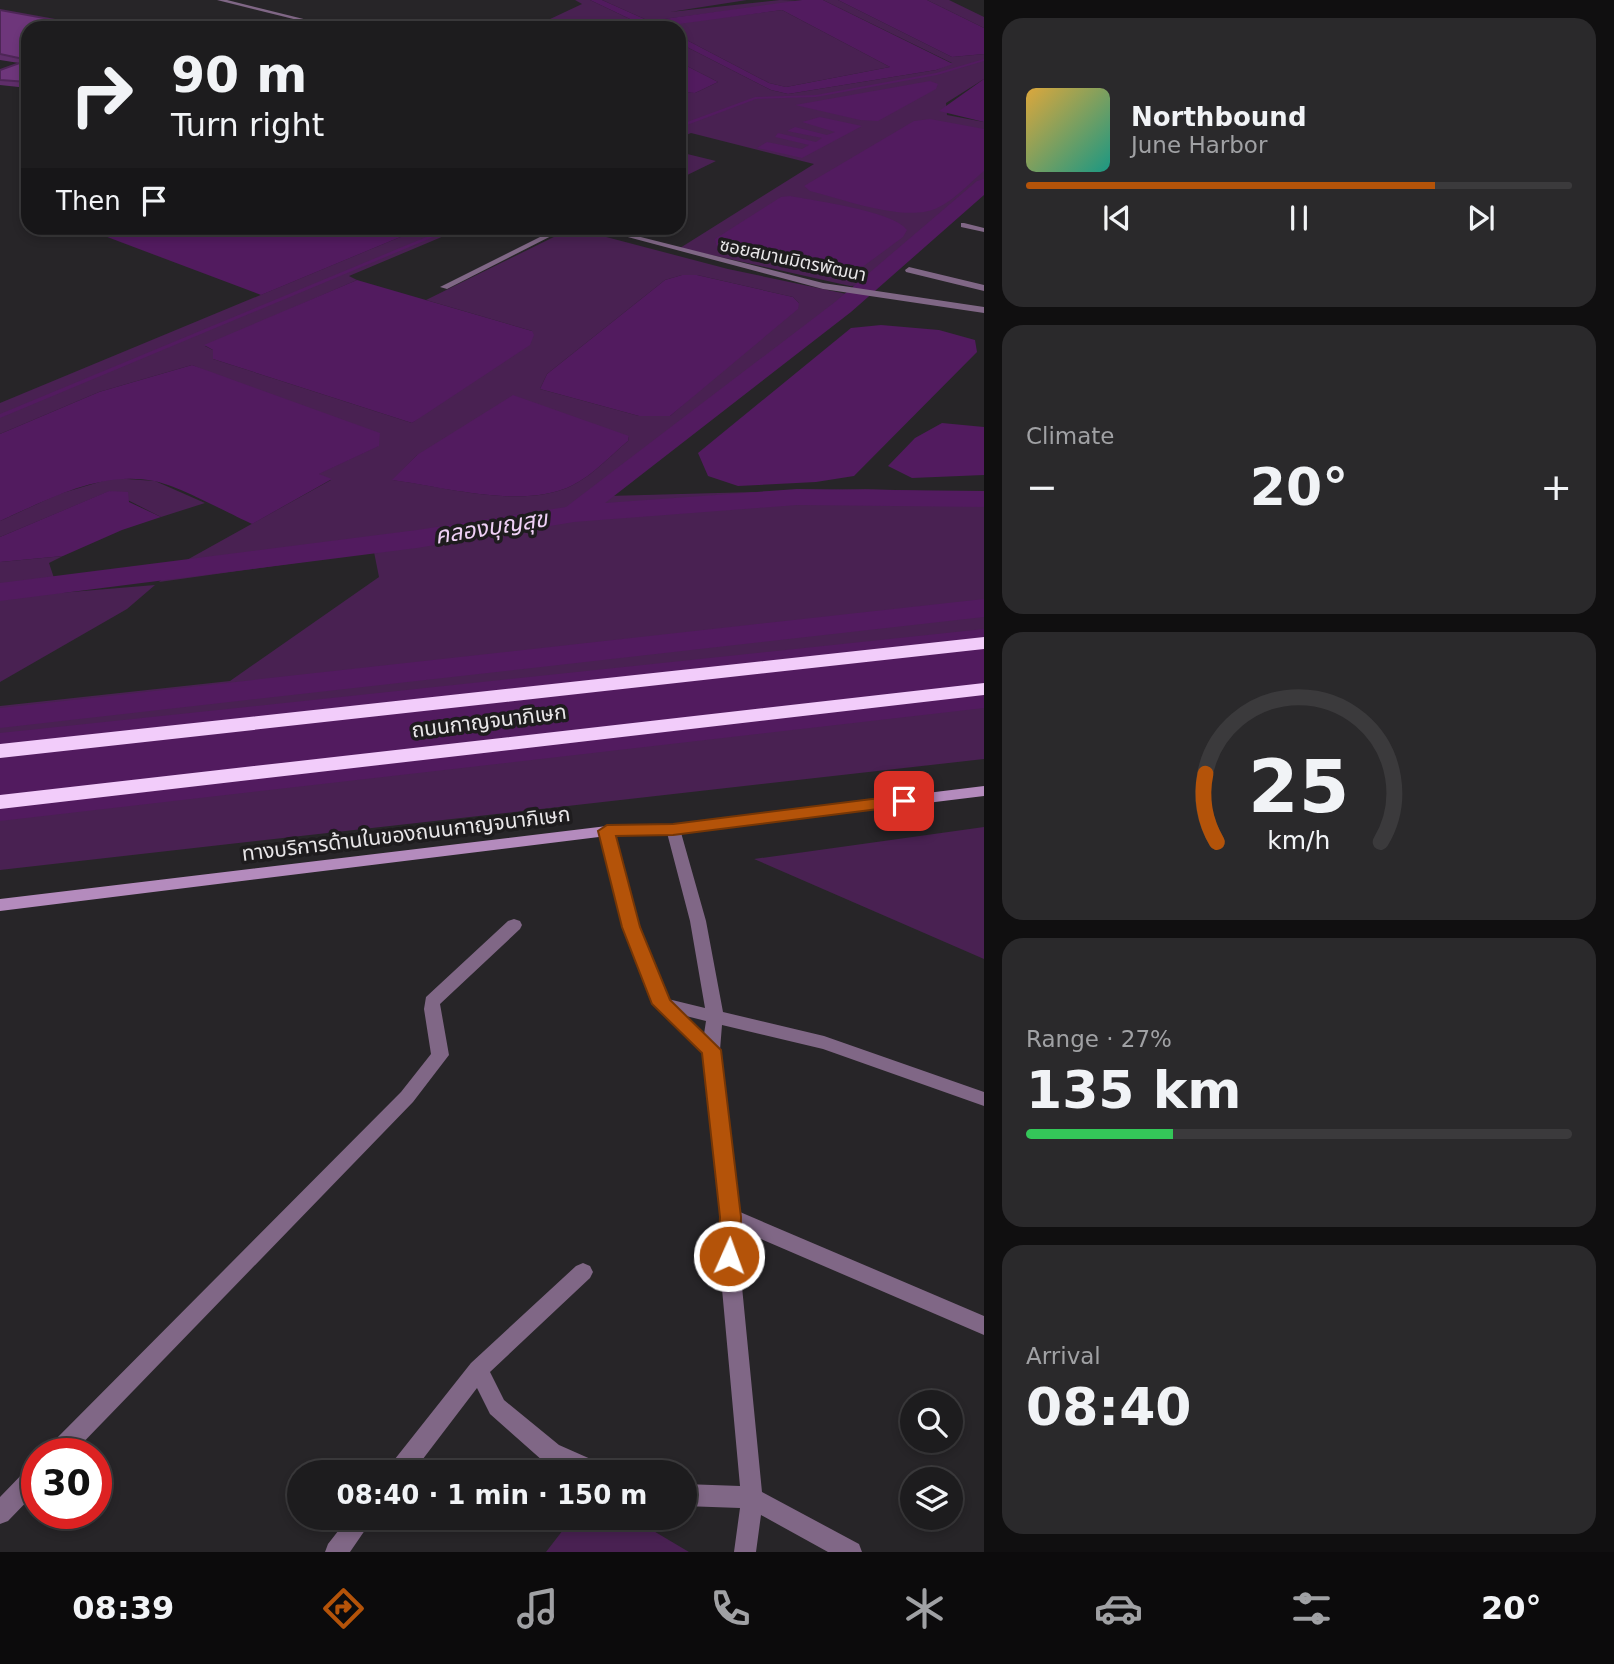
<!DOCTYPE html>
<meta charset="utf-8">
<style>
:root{--surface:#1d1c1e;--page:#2a292b;--text:#f1f3f6;--muted:#a0a1a4;--line:#3b3a3c;--accent:#b45309}
body{margin:0;font-family:"DejaVu Sans","Noto Sans Thai",sans-serif;background:var(--page);color:var(--text);height:100vh;display:flex;flex-direction:column;font-size:26px;white-space:nowrap}
*{box-sizing:border-box;margin:0}
p{font-size:23px;color:var(--muted)}
.icon{flex:none;width:38px;height:38px;fill:none;stroke:currentColor;stroke-width:2;stroke-linecap:round;stroke-linejoin:round}
.map{position:relative;flex:1;overflow:hidden}
.panel{display:flex;flex-direction:column;gap:18px;padding:18px;background:#100f10;width:630px}
.panel>*{flex:none}
.banner{position:absolute;left:21px;top:21px;width:665px;height:214px;border-radius:21px;box-shadow:0 4px 10px #0003,0 0 0 2px var(--line);background:#1d1c1e;color:var(--text);overflow:hidden}
.fabs{position:absolute;left:900px;top:1390px;display:grid;gap:14px}
.fabs a{display:grid;place-items:center;width:63px;height:63px;border-radius:50%;background:var(--surface);box-shadow:0 4px 10px #0003,0 0 0 2px var(--line);font-size:35px}
.speed{position:absolute;left:21px;top:1438px;display:flex;gap:14px;font-size:35px;font-weight:700;text-align:center}
.speed>*{display:grid;place-content:center;width:91px;height:91px;border-radius:50%;background:var(--surface);box-shadow:0 4px 10px #0003,0 0 0 2px var(--line);line-height:1}
.speed .limit{border:10px solid #d22;background:#fff;color:#111}
.pin{position:absolute;display:grid;place-items:center;width:60px;height:60px;color:#fff;margin:-30px;border-radius:14px;box-shadow:0 4px 10px #0006}
.me{position:absolute;width:77px;margin:-38px;rotate:2deg;stroke-linejoin:round;filter:drop-shadow(0 0 5px #0008)}
.turn{display:flex;align-items:center;gap:24px;height:147px;padding:0 35px;font-size:32px}
.turn .icon{width:91px;height:91px;stroke-width:2.5}
.turn b{display:block;font-size:49px;line-height:60px}
.then{display:flex;align-items:center;height:66px;padding:0 35px;background:#0003;gap:14px;font-size:26px}
.big{font-size:52px;font-weight:800;line-height:1.1}
.panel .widget{flex:1;display:flex;flex-direction:column;justify-content:center;gap:10px;min-width:0;padding:0 24px;border-radius:21px;background:var(--page)}
.panel .dial{align-items:center;gap:0}
.dial svg{height:182px;overflow:visible;fill:none;stroke:var(--line);stroke-width:7;stroke-linecap:round;text-anchor:middle}
.dial text{fill:var(--text);stroke:none}
.song{display:flex;align-items:center;gap:21px}
.cover{width:84px;height:84px;border-radius:10px;background:linear-gradient(135deg,hsl(40 70% 55%),hsl(170 70% 35%))}
.played{height:7px;border-radius:4px;background:linear-gradient(90deg,var(--accent) 75%,var(--line) 75%)}
.keys{display:flex;justify-content:space-around;direction:ltr}
.heat{display:flex;justify-content:space-between;align-items:center;font-size:38px;direction:ltr}
.charge{height:10px;border-radius:5px;background:linear-gradient(90deg,#34c759 27%,var(--line) 0)}
.trip{position:absolute;left:287px;top:1460px;width:410px;height:70px;border-radius:35px;background:var(--surface);box-shadow:0 4px 10px #0003,0 0 0 2px var(--line);font-weight:800;line-height:70px;text-align:center}
.menu{display:flex;height:112px;justify-content:space-around;align-items:center;background:#0c0b0c;color:var(--muted)}
.menu .icon{width:49px;height:49px}
.menu .selected{color:var(--accent)}
.menu b{font-size:32px;color:var(--text)}
main{display:flex;flex:1;min-height:0}
.map>svg:first-child{display:block}
.green{fill:#492152;fill-rule:evenodd}
.water{fill:#521b5f}
.lines{fill:none;stroke-linecap:round;stroke-linejoin:round}
.stream{fill:#521b5f;fill-rule:evenodd}
.canal{fill:#521b5f;fill-rule:evenodd}
.street{fill:#806786;fill-rule:evenodd}
.secondary{fill:#b48bbd;fill-rule:evenodd}
.highway{fill:#f2ccfa;fill-rule:evenodd}
.wall{fill:#5f2e6a}
.building{fill:#6e367b;stroke:#4d2656;stroke-width:2}
.route{fill:#b45309;stroke:#753606;stroke-width:2}
.labels{text-anchor:middle;stroke-width:7;stroke-linejoin:round;paint-order:stroke}
.far-street-label{font-size:18px;fill:#e8e6e8;stroke:#1e1c1e}
.street-label{font-size:21px;fill:#e8e6e8;stroke:#1e1c1e}
.water-label{font-size:23px;font-style:italic;fill:#efd0f6;stroke:#1e1c1e}
</style>
<main>
<div class="map">
<svg width="984" height="1552" viewBox="0 0 984 1552">
<rect width="100%" height="100%" fill="#272528"/>
<path class="green" d="M575,0H590L649,28H614L605,23H572L560,28H531L582,4Z
M602,0H747L670,12L780,0L804,1L649,21Z
M823,0H838L952,57L984,54V79L946,103L947,115L984,122V193L875,285L850,286L680,248L814,164L691,133L679,138V92L695,93L718,82L679,62V43L771,90L788,94L936,70L952,63Z
M927,0H949L984,17V28Z
M782,10L890,67L786,87L769,83L679,36V28L659,25Z
M679,152L716,161L679,179Z
M422,228H463L349,276L357,280L205,346L213,350V359L412,423L532,331L426,300L572,228L728,269L861,297L608,496L866,489L984,493V759L0,870V706L230,681L379,577L374,552L159,582L176,566L331,480L318,474L378,446L192,365L99,392L0,434V403ZM682,275H697L793,297L799,303L670,416H639L540,389L547,374L665,280ZM629,436L628,441C611,455 593,475 573,485C525,510 445,487 393,480L417,455Z
M113,478L155,481L205,503L161,517L110,491L0,537V521L59,494Z
M63,556L49,563L59,593L155,585L127,609L0,682V562Z
M984,827V959L754,859Z
M573,1517H630L689,1552H546Z"/>
<path class="water" d="M590,0H602L649,21L802,0H823L953,64L936,70L788,94L771,90L679,43V36L769,83L786,87L890,67L782,10L649,28Z
M838,0H927L984,28V54L952,57Z
M679,62L718,82L695,93L679,92Z
M984,79V122L939,111Z
M930,81L938,84L936,89L878,121L860,120L795,105Z
M820,117L862,126L802,158L757,148L767,142L802,149L809,145L775,137L778,133L816,142L822,138L787,131L795,127L827,135L835,132L802,122Z
M930,119L984,129V171C970,182 954,201 937,208C906,223 842,199 810,191L804,186L914,121Z
M790,196C815,201 894,211 907,230L903,237L857,271L833,274L717,248L715,239L781,197Z
M104,228H422L261,295L94,232Z
M682,275H697L793,297L799,303L798,309L670,416H639L540,389L547,374L665,280Z
M357,280L532,331L534,335L530,345L412,423L213,359V350L204,345Z
M881,325L939,330L975,340L977,352L854,476L816,482L738,486L708,476L698,453L851,328Z
M192,365L380,433L379,446L319,474L332,479L252,524C226,512 179,486 154,481C100,470 47,500 0,521V434L99,392Z
M513,395L629,436L628,441C611,455 593,475 573,485C525,510 444,487 392,480L417,455Z
M942,423L984,427V475L912,478L888,466L915,438Z
M109,491L128,492L129,502L161,517L122,530L63,556L0,562V537Z
M984,629V708L0,821V733Z"/>
<g class="lines">
<path class="stream" d="M984,59V61L937,75L816,97L756,99L679,128V125L755,97L816,95L936,73Z
M448,228H455L0,418V414Z"/>
<path class="canal" d="M984,179V195L851,312L605,503L797,489L984,491V507L797,505L574,522L417,548L0,601V583L417,530L566,507L835,302L977,181Z
M984,599V617L0,728V708Z"/>
<path class="street" d="M217,0H227L340,28H330Z
M964,223L984,228V232L961,227V223Z
M558,228H567L447,289L440,287Z
M594,228H605L823,283L984,307V313L823,289Z
M909,267L984,285V291L906,272L905,270Z
M673,824L680,829L706,921L723,1012L824,1036L984,1092V1106L823,1049L722,1025L720,1050L740,1212L984,1316V1335L740,1230L739,1256L762,1492L859,1544L862,1552H828L761,1515L756,1552H734L740,1508L684,1506V1484L740,1486L719,1256L722,1217L703,1053L654,1004L623,927L600,831L607,826L614,831L639,927L668,999L705,1008L690,921L666,829ZM686,1016L706,1021L704,1034Z
M514,919L520,921L522,925L520,929L440,1004L449,1055L413,1102L72,1454H46L49,1446L401,1092L431,1054L424,1009L426,997L508,921Z
M583,1263L590,1266L593,1272L590,1278L490,1372L504,1400L559,1445L602,1464L605,1472H569L543,1461L490,1414L477,1388L413,1472H388L391,1464L471,1363L576,1266Z
M37,1464V1491L8,1521L0,1524V1497L29,1467Z
M349,1517H374L350,1552H325L328,1544Z"/>
<path class="secondary" d="M984,786V796L673,834L607,836L0,911V899L607,826L673,824Z"/>
<path class="highway" d="M984,637V649L0,758V744Z
M984,683V695L0,809V795Z"/>
</g>
<path class="wall" d="M0,10L28,28V88L0,85V70L19,63L0,60Z"/>
<path class="building" d="M0,10L99,28H28V82L0,80V70L28,60L0,54Z"/>
<path class="route" d="M904,795L913,801L910,805L673,835L616,836L640,927L670,1000L721,1050L741,1217L740,1256L737,1263L729,1266L722,1263L718,1256L720,1217L702,1053L652,1004L622,927L598,831L607,825L673,824Z"/>
<g class="labels">
<g class="far-street-label">
<text transform="translate(793 260) rotate(12)" y="6">ซอยสมานมิตรพัฒนา</text>
</g>
<g class="street-label">
<text transform="translate(489 721) rotate(-7)" y="7">ถนนกาญจนาภิเษก</text>
<text transform="translate(406 834) rotate(-7)" y="7">ทางบริการด้านในของถนนกาญจนาภิเษก</text>
</g>
<g class="water-label">
<text transform="translate(491 527) rotate(-9)" y="8">คลองบุญสุข</text>
</g>
</g>
</svg>
<div class="fabs">
<a><svg class="icon" aria-label="search" viewBox="0 0 24 24"><circle cx="10" cy="10" r="6"/><path d="M15 15l6 6"/></svg></a>
<a><svg class="icon" aria-label="layers" viewBox="0 0 24 24"><path d="M12 4l9 5-9 5-9-5zM3 14l9 5 9-5"/></svg></a>
</div>
<div class="speed"><div class="limit">30</div></div>
<div class="pin" style="left:904px;top:801px;background:#d93025"><svg class="icon" aria-label="arrive" viewBox="0 0 24 24"><path d="M6 21V4h12l-3 4 3 4H6"/></svg></div>
<svg class="me" style="left:729px;top:1256px" viewBox="-20 -20 40 40"><circle r="17" fill="#b45309" stroke="#fff" stroke-width="3"/><path d="M0-11L8 9 0 5-8 9z" fill="#fff"/></svg>
<div class="trip">08:40 · 1 min · 150 m</div>
<div class="banner">
<div class="turn"><svg class="icon" aria-label="right" viewBox="0 0 24 24"><path d="M7 20v-9h11M14 6l5 5-5 5"/></svg><div><b>90 m</b>Turn right</div></div>
<div class="then">Then<svg class="icon" aria-label="arrive" viewBox="0 0 24 24"><path d="M6 21V4h12l-3 4 3 4H6"/></svg></div>
</div>
</div>
<section class="panel">
<div class="widget">
<div class="song"><i class="cover"></i><div><b>Northbound</b><p>June Harbor</p></div></div>
<div class="played"></div>
<div class="keys"><svg class="icon" aria-label="previous" viewBox="0 0 24 24"><path d="M18 5L8 12l10 7zM5 5v14"/></svg><svg class="icon" aria-label="pause" viewBox="0 0 24 24"><path d="M8 5v14M16 5v14"/></svg><svg class="icon" aria-label="next" viewBox="0 0 24 24"><path d="M6 5l10 7-10 7zM19 5v14"/></svg></div>
</div>
<div class="widget"><p>Climate</p>
<div class="heat"><a>−</a><b class="big">20°</b><a>+</a></div>
</div>
<div class="widget dial"><svg viewBox="0 0 100 80">
<path d="M14 69A42 42 0 1 1 86 69"/>
<path d="M14 69A42 42 0 0 1 9 39" stroke="#b45309"/>
<text x="50" y="56" font-size="32" font-weight="700">25</text>
<text x="50" y="72" font-size="11">km/h</text>
</svg></div>
<div class="widget"><p>Range · 27%</p><b class="big">135 km</b><div class="charge"></div></div>
<div class="widget"><p>Arrival</p><b class="big">08:40</b></div>
</section>
</main>
<nav class="menu">
<b>08:39</b>
<svg class="icon selected" aria-label="directions" viewBox="0 0 24 24"><path d="M12 3l9 9-9 9-9-9zM9 14v-3h6M13 9l2 2-2 2"/></svg>
<svg class="icon" aria-label="music" viewBox="0 0 24 24"><path d="M9 18V5l10-2v13"/><circle cx="6" cy="18" r="3"/><circle cx="16" cy="16" r="3"/></svg>
<svg class="icon" aria-label="phone" viewBox="0 0 24 24"><path d="M5 4h4l2 5-3 2q2 4 5 5l2-3 5 2v4C11 20 4 13 5 4z"/></svg>
<svg class="icon" aria-label="climate" viewBox="0 0 24 24"><path d="M12 3v18M4 7l16 10M4 17L20 7"/></svg>
<svg class="icon" aria-label="car" viewBox="0 0 24 24"><path d="M5 17H2v-5l4-1 3-4h7l3 4 3 1v5h-3M9 17h6M6 11h13"/><circle cx="7" cy="17" r="2"/><circle cx="17" cy="17" r="2"/></svg>
<svg class="icon" aria-label="filters" viewBox="0 0 24 24"><path d="M4 7h16M4 17h16"/><circle cx="9" cy="7" r="2"/><circle cx="15" cy="17" r="2"/></svg>
<b>20°</b>
</nav>
